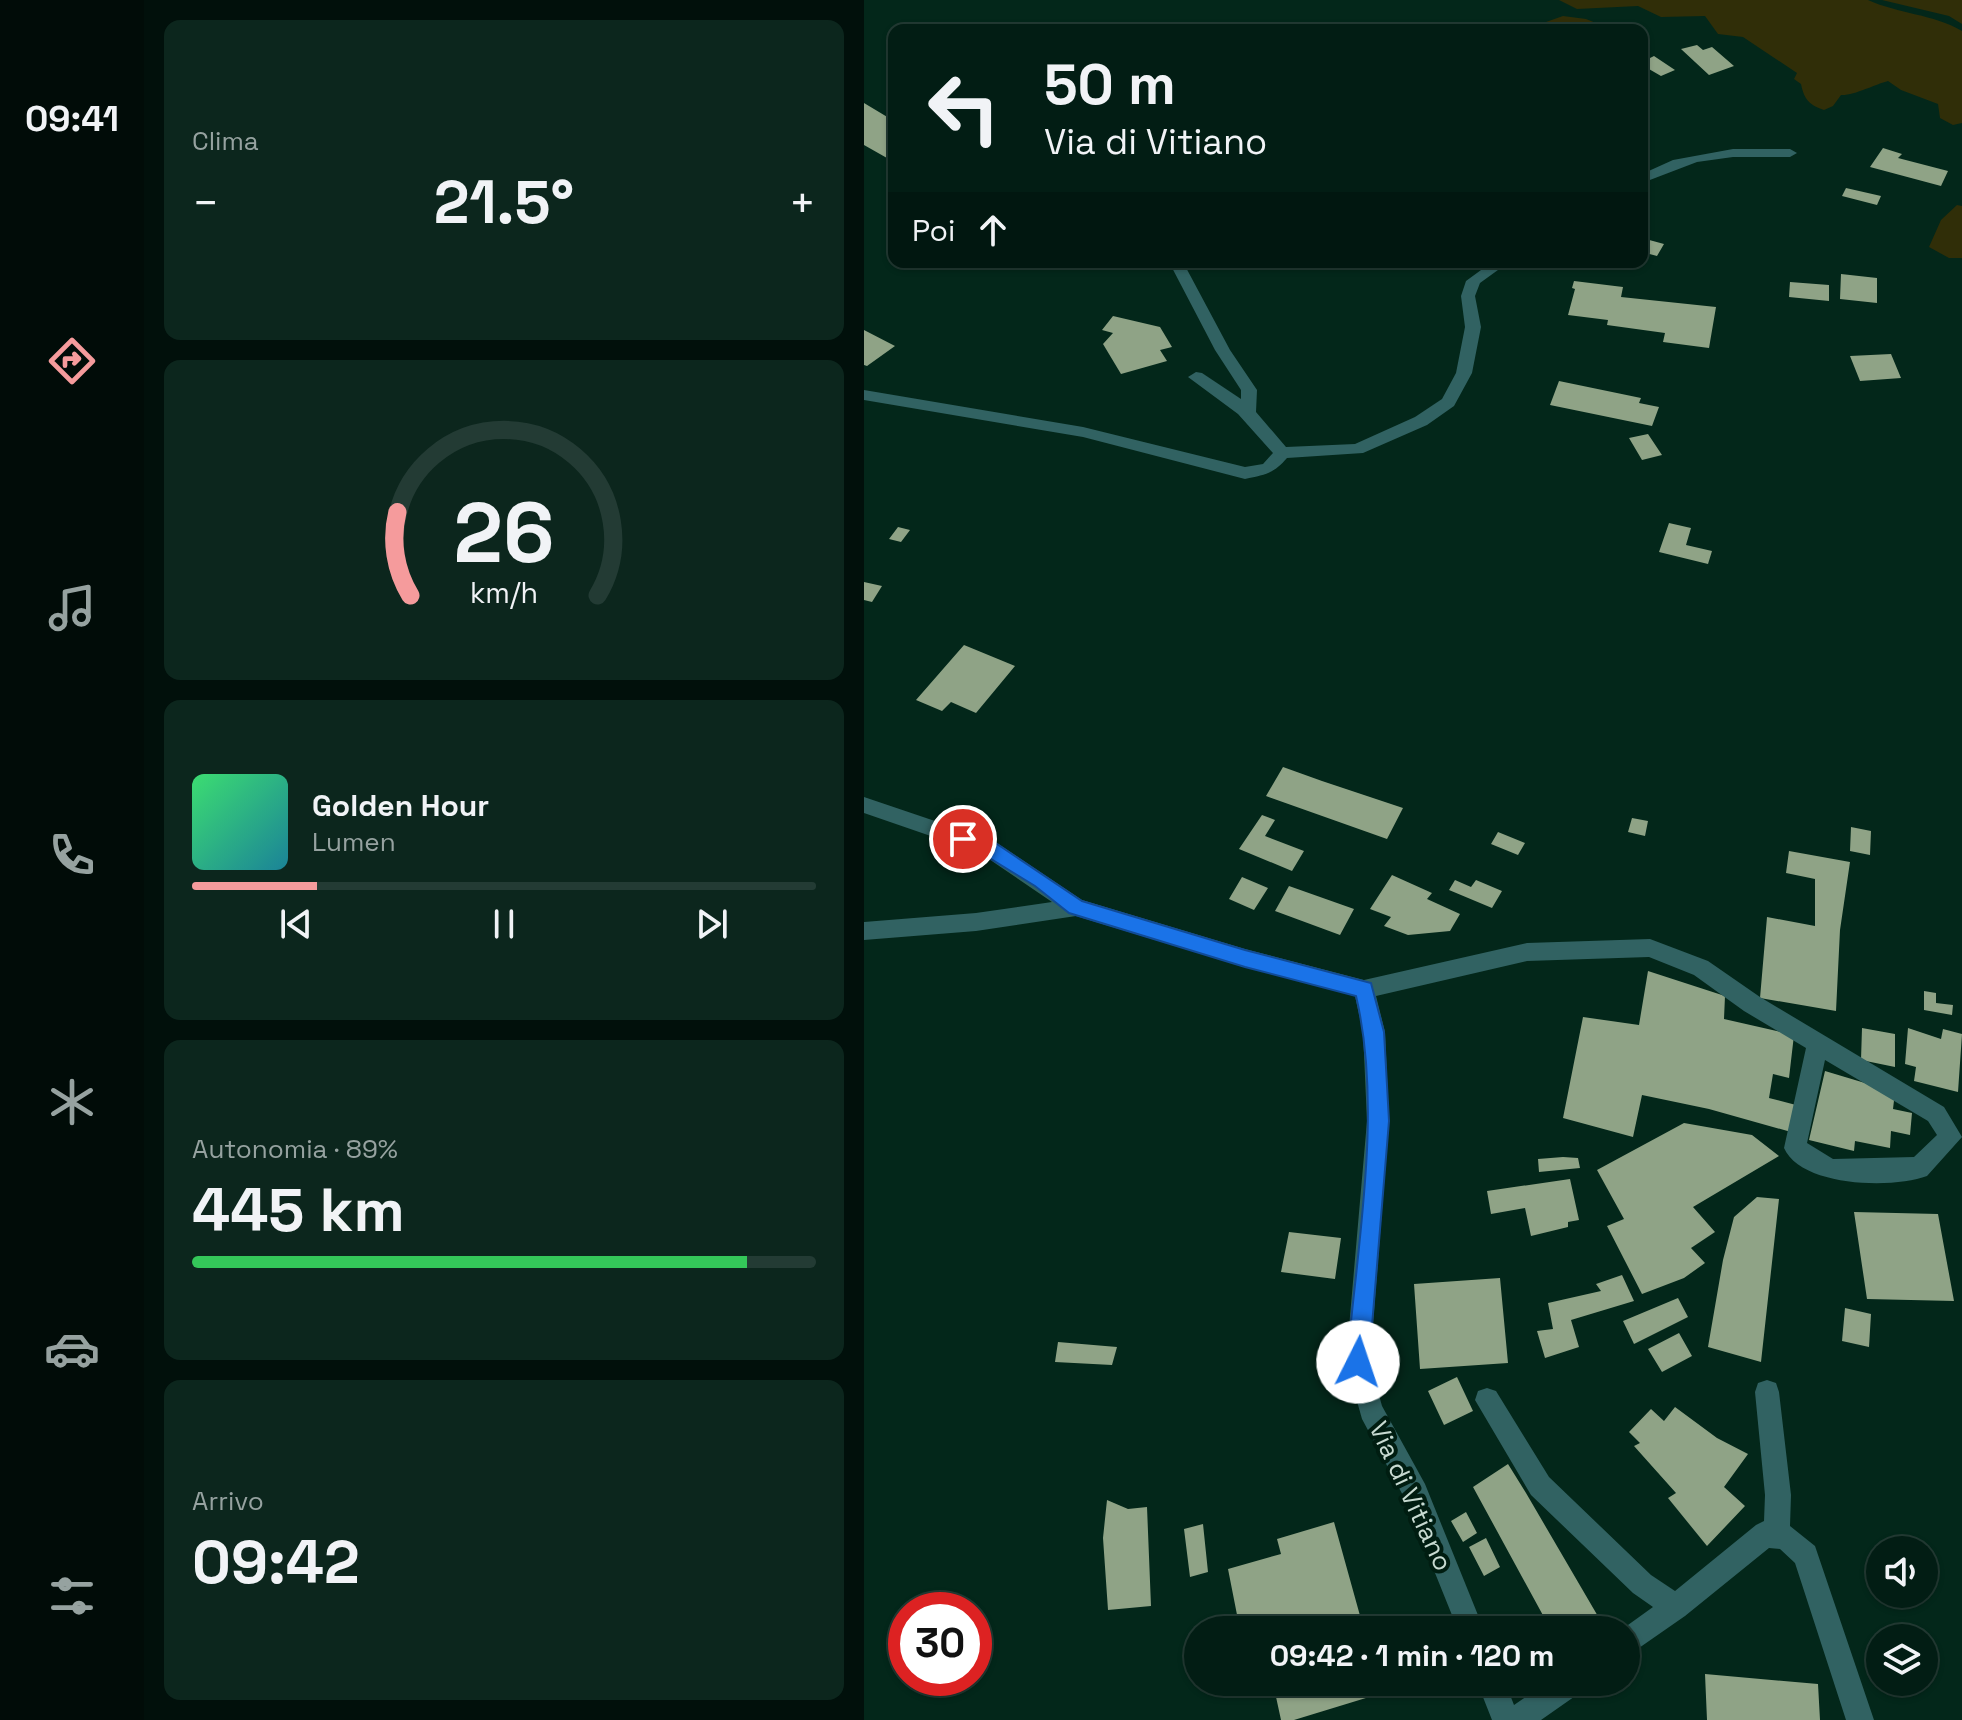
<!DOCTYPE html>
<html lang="it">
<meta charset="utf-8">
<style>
:root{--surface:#021d14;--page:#0c261d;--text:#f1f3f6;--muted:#96a2a0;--line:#233b34;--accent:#f59b9c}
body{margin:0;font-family:"Space Grotesk",sans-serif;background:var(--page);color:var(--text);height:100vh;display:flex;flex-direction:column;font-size:30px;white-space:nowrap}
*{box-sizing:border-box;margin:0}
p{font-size:26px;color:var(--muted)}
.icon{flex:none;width:44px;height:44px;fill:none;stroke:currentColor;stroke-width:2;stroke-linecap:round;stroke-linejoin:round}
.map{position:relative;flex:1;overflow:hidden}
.details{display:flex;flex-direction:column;gap:20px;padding:20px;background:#01100b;width:720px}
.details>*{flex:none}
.top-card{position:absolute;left:24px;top:24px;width:760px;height:244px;border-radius:16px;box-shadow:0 2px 6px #0004,0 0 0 2px var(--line);background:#021d14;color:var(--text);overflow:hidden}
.controls{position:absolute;left:1002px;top:1536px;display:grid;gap:16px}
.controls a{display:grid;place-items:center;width:72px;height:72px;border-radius:50%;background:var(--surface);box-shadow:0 2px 6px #0004,0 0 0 2px var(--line);font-size:40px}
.speed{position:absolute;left:24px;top:1592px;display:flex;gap:16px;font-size:40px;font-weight:700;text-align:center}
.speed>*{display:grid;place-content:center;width:104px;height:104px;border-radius:50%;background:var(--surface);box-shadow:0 2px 6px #0004,0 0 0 2px var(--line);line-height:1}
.speed .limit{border:12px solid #d22;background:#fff;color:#111}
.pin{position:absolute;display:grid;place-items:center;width:68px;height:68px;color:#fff;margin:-34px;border:4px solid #fff;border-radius:50%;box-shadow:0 2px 8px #0007}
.me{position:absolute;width:88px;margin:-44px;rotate:4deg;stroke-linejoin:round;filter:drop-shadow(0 0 6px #0008)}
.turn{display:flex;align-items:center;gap:28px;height:168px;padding:0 24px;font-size:36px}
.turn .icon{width:104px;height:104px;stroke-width:2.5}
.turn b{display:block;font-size:56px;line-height:68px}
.then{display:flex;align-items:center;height:76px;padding:0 24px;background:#0003;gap:16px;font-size:30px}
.big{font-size:60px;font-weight:800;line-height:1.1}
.details .widget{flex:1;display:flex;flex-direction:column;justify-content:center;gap:12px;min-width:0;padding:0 28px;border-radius:16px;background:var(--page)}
.details .dial{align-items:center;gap:0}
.dial svg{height:208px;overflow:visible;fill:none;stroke:var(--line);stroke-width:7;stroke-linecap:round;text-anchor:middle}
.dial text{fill:var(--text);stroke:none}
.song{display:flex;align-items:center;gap:24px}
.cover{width:96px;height:96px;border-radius:12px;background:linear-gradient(135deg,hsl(140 70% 55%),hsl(190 70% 35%))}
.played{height:8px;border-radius:4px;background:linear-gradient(90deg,var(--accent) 20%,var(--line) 20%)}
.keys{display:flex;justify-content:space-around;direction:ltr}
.heat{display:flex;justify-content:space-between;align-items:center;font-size:44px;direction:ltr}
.charge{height:12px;border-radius:6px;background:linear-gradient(90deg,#34c759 89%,var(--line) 0)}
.trip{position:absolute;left:320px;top:1616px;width:456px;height:80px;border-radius:40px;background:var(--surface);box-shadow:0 2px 6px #0004,0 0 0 2px var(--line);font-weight:800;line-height:80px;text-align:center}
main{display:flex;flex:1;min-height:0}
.tabs{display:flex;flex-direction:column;width:144px;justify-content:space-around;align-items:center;background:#010c08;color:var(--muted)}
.tabs .icon{width:56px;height:56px}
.tabs .current{color:var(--accent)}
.tabs b{font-size:36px;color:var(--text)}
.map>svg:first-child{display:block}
.green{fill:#302e08}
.building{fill:#8fa386}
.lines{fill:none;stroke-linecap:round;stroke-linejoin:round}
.minor{fill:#316262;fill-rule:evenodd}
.route{fill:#1a73e8;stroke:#114b97;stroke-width:2}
.labels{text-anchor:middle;stroke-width:8;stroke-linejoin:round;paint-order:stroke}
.street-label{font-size:26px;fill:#c7dad1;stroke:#001d11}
</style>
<main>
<nav class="tabs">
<b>09:41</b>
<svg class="icon current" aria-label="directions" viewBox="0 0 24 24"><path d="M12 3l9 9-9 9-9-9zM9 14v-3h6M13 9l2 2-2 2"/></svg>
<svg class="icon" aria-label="music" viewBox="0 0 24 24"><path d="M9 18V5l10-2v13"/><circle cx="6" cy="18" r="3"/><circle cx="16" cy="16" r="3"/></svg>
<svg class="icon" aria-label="phone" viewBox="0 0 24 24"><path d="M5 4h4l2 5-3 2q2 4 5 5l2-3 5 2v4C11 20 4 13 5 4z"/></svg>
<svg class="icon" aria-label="climate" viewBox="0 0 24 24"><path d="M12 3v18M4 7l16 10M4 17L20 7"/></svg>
<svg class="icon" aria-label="car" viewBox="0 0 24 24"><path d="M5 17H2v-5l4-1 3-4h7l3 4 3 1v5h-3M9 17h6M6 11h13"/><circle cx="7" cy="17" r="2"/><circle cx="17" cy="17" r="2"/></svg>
<svg class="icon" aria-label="filters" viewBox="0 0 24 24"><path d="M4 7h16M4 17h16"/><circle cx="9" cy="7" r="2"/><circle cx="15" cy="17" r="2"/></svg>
</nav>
<section class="details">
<div class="widget"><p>Clima</p>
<div class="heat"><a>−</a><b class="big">21.5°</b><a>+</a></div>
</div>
<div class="widget dial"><svg viewBox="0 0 100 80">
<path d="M14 69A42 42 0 1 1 86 69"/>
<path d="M14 69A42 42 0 0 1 9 37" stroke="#f59b9c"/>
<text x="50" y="56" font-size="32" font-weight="700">26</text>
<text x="50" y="72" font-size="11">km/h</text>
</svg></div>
<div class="widget">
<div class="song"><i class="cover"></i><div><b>Golden Hour</b><p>Lumen</p></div></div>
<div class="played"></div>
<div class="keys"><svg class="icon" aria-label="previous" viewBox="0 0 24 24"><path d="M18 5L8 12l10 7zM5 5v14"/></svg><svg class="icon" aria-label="pause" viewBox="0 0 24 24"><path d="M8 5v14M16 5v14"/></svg><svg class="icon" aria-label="next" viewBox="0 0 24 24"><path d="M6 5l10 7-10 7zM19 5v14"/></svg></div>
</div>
<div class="widget"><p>Autonomia · 89%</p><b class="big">445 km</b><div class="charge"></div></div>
<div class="widget"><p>Arrivo</p><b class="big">09:42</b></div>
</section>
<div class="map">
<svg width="1098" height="1720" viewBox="0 0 1098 1720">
<rect width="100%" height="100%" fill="#03271a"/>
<path class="green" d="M695,0H1004C1035,14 1069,14 1098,31V123L1089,125L1076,118L1074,104L1037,90L1024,81C1012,84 989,96 977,95L969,106L960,110C945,105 940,99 937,84L930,79L933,73L879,37L854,34L841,16L797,17L774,6L713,9Z
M1018,0H1098V24L1085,16Z
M699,16L722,19L737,25L734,30H659Z
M1093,205L1098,206V258H1085L1065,247L1077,220Z"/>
<path class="building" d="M833,45L839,50L848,47L870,66L845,75L817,49Z
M790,56L811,70L797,76L778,65V62Z
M0,103L30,121V162L0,145Z
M1019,148L1038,154L1034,158L1084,171L1077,186L1006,167Z
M982,188L1017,196L1013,205L978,196Z
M778,238L800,244L793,256L778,252Z
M977,274L1013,278V303L976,299Z
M710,281L759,287L757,297L852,307L845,348L799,342L801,333L743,325L744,320L704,315L711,289L708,288Z
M926,282L965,285V301L925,297Z
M249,316L296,327L308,347L296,350L303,361L257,374L239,344L249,333L238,330Z
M0,330L31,346L3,366L0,365Z
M1027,354L1037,378L996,381L986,356Z
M695,381L777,398L775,403L795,407L788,426L686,405Z
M784,434L798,455L778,460L765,438Z
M805,523L827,528L822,545L848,551L844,564L795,552Z
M34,527L46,530L37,542L25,539Z
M0,582L18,586L8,602L0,600Z
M100,645L151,666L112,713L87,702L78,711L52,700Z
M419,767L458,781L539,808L523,839L402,796Z
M398,815L411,820L401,836L440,851L428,871L375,849Z
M768,818L784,821L781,836L764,832Z
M987,827L1007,831L1006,855L986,851Z
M634,832L661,843L654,855L627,844Z
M925,851L986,862L976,930L972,1011L896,998L903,917L951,926V879L922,873Z
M528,875L568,893L563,899L596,914L586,931L544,935L520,926L527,917L506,909Z
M378,877L404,888L390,910L365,899Z
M591,880L607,887L612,880L638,891L628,908L585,890Z
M425,886L490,909L476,935L411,911Z
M784,971L861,996L860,1019L930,1035L925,1078L909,1074L905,1098L932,1105L927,1132L845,1109L778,1095L769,1137L699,1118L719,1017L775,1025Z
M1060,991L1072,993V1003L1089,1005L1088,1015L1060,1010Z
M998,1028L1031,1034V1067L997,1060Z
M1044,1028L1077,1039L1079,1029L1098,1034L1094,1092L1050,1081L1052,1067L1041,1064Z
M961,1071L1031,1092L1029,1109L1048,1113L1046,1135L1027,1131L1026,1148L991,1141L990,1151L945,1140Z
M820,1123L888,1135L915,1156L829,1207L851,1232L827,1248L841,1263L820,1278L778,1294L743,1226L760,1219L733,1170Z
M699,1157L714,1158L716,1168L675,1172L674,1159Z
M706,1179L715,1220L704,1222V1227L667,1236L661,1208L627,1214L623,1191Z
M893,1197L915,1199L897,1362L844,1347L859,1260L870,1217Z
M990,1212L1074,1214L1090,1301L1003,1299Z
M425,1232L477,1238L471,1279L417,1272Z
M758,1275L770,1301L707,1320L715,1347L681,1358L673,1331L689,1329L684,1303L737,1291L732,1284Z
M636,1278L644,1363L556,1369L550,1284Z
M814,1298L824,1317L770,1344L759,1321Z
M981,1308L1007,1314L1005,1347L978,1341Z
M815,1333L828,1356L798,1372L784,1349Z
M194,1342L253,1347L248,1365L191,1362Z
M593,1377L609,1411L580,1425L564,1391Z
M811,1407L853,1438L884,1454L860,1487L881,1506L843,1546L804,1498L812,1493L770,1446L776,1443L765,1432L787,1409L800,1421Z
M644,1464L662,1493L742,1630H687L609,1487Z
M243,1500L264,1509L283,1507L287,1606L244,1610L239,1538Z
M602,1512L613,1533L599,1542L587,1521Z
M470,1522L500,1630H376L364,1569L417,1554L413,1539Z
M339,1524L344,1572L326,1577L320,1529Z
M622,1538L636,1567L620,1576L605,1547Z
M841,1674L954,1684L956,1720H843Z
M379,1682H512L515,1694L430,1720H417L409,1683L382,1694Z"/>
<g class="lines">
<path class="minor" d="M869,149H926L933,153L926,157H869L833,162L778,183V174L809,160Z
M305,262H319L366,350L393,390L392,412L422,447L491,444L551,417L578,399L592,373L601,327L597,296L602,281L628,262H645L616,283L611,296L617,327L608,373L590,406L563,425L499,453L423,458C409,474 401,475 381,479L219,437L0,400V390L219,427L381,467L399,464L409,453L374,414L324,377L332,372L338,373L377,399V390L351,350Z
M0,797L130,841L218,900L381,949L500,980L663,943L786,939L844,961L896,997L1080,1107L1098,1137L1063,1176C1029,1189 937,1187 920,1148L942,1048L880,1011L830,975L785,957L663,961L512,996L521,1032L525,1121L506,1362L518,1406L561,1484L620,1630H594L542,1501L498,1419L482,1362L503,1121L499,1032L491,996L381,967L212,916L112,931L0,940V922L112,913L188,902L116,853L0,813ZM961,1060L1064,1121L1073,1135L1050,1157L969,1159L943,1143Z
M903,1380L912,1383L915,1392L927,1495L926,1526L951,1546L1010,1720H982L931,1563L916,1549L905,1548L821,1616L762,1657V1630H757L789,1607L769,1593L667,1495L611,1400L614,1391L623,1388L632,1391L685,1477L787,1575L811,1591L892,1525L900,1521L901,1495L891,1392L894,1383Z
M613,1682H641L650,1705L683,1682H721L717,1692L677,1720H628Z"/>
</g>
<path class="route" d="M99,831L130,842L218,901L381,950L507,983L520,1032L525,1121L505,1362L502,1370L494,1373L486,1370L483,1362C493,1246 519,1110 492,996L381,967L205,913L171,886L117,853L93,844L90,839Z"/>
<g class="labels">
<g class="street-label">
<text transform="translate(547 1496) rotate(65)" y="9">Via di Vitiano</text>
</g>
</g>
</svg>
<div class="controls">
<a><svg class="icon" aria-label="sound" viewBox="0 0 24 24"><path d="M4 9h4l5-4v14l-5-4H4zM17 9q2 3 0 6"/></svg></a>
<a><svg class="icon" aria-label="layers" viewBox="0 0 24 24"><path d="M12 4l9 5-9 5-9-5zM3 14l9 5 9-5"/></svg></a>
</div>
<div class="speed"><div class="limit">30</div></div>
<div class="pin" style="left:99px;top:839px;background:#d93025"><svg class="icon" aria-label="arrive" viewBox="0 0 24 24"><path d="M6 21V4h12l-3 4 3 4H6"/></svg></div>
<svg class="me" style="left:494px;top:1362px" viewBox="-20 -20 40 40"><circle r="19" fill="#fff"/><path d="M0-13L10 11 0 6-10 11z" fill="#1a73e8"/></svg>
<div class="trip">09:42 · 1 min · 120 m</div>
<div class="top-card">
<div class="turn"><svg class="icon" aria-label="left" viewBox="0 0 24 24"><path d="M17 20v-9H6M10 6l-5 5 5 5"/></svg><div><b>50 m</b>Via di Vitiano</div></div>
<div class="then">Poi<svg class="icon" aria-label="ahead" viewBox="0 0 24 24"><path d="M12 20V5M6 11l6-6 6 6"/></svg></div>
</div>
</div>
</main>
